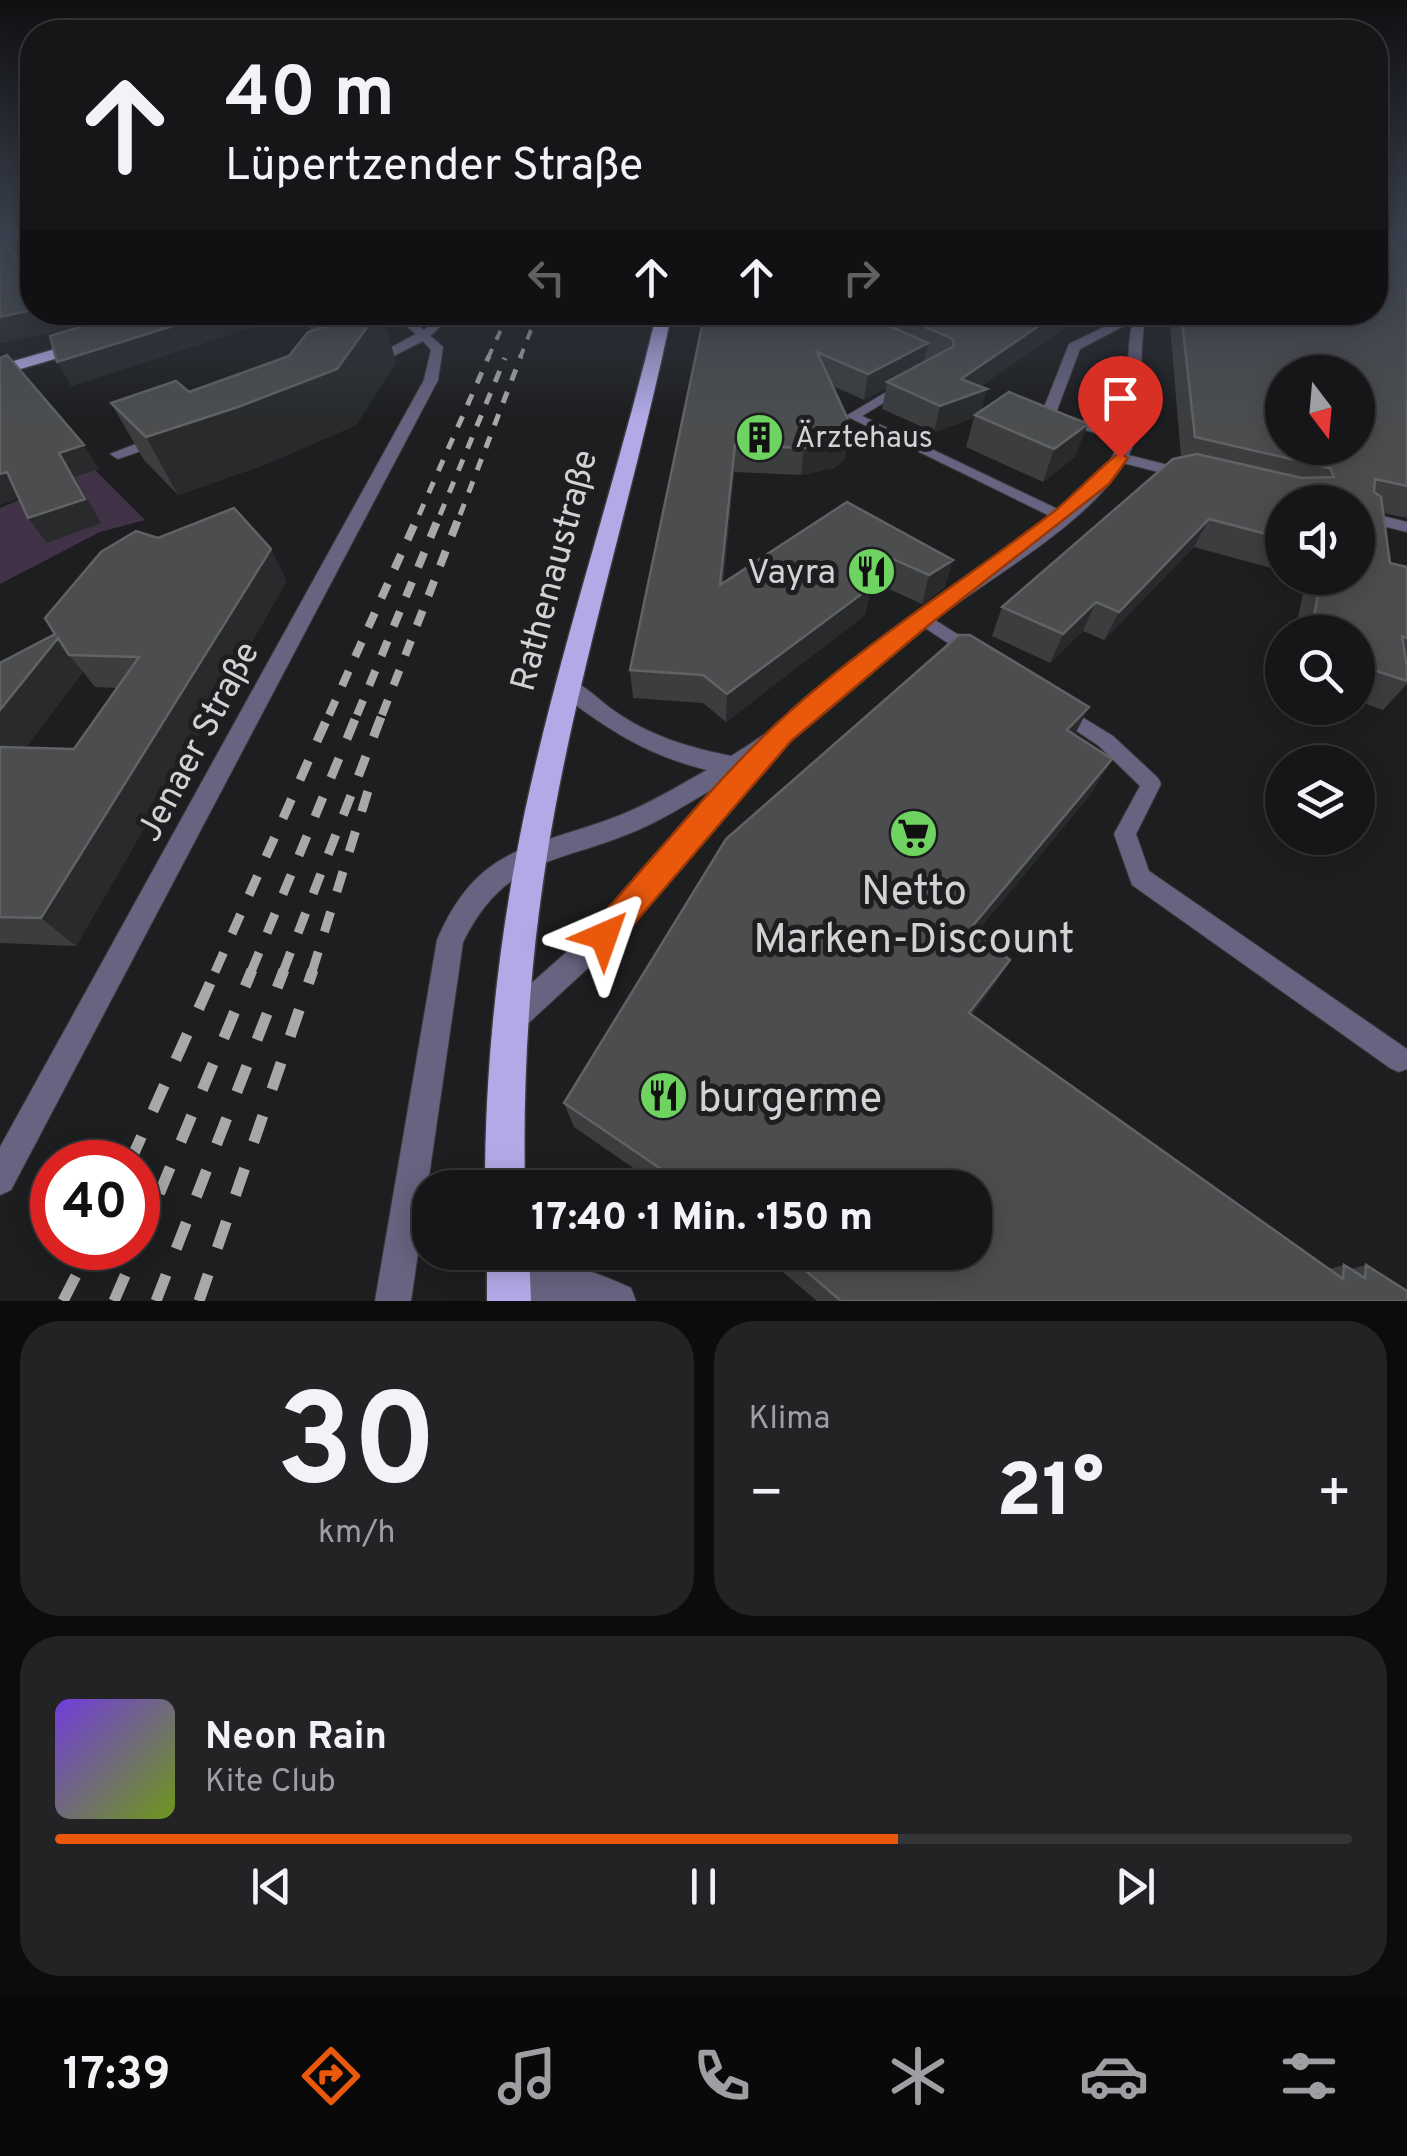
<!DOCTYPE html>
<html lang="de">
<meta charset="utf-8">
<style>
:root{--surface:#161618;--page:#232325;--text:#f1f3f6;--muted:#9e9fa2;--line:#353537;--accent:#ea580c}
body{margin:0;font-family:Overpass,sans-serif;background:var(--page);color:var(--text);height:100vh;display:flex;flex-direction:column;font-size:38px;white-space:nowrap}
*{box-sizing:border-box;margin:0}
p{font-size:32px;color:var(--muted)}
.icon{flex:none;width:55px;height:55px;fill:none;stroke:currentColor;stroke-width:2;stroke-linecap:round;stroke-linejoin:round}
.map{position:relative;height:1301px;overflow:hidden}
.drawer{display:flex;flex-direction:column;gap:20px;padding:20px;background:#0c0c0d;flex:1}
.drawer>*{flex:none}
.hud{position:absolute;left:20px;top:20px;width:1368px;height:305px;border-radius:40px;box-shadow:0 5px 25px #0003,0 0 0 2px var(--line);background:#161618;color:var(--text);overflow:hidden}
.needle{width:65px;rotate:164deg}
.tools{position:absolute;left:1265px;top:355px;display:grid;gap:20px}
.tools a{display:grid;place-items:center;width:110px;height:110px;border-radius:50%;background:var(--surface);box-shadow:0 5px 25px #0003,0 0 0 2px var(--line);font-size:50px}
.speed{position:absolute;left:30px;top:1140px;display:flex;gap:20px;font-size:50px;font-weight:700;text-align:center}
.speed>*{display:grid;place-content:center;width:130px;height:130px;border-radius:50%;background:var(--surface);box-shadow:0 5px 25px #0003,0 0 0 2px var(--line);line-height:1}
.speed .limit{border:15px solid #d22;background:#fff;color:#111}
.pin{position:absolute;display:grid;place-items:center;width:85px;height:85px;color:#fff;margin:-102px -42px;border-radius:50% 50% 50% 0;rotate:-45deg;box-shadow:0 0 10px #0007}
.pin .icon{rotate:45deg}
.me{position:absolute;width:110px;margin:-55px;rotate:43deg;stroke-linejoin:round;filter:drop-shadow(0 0 8px #0008)}
.turn{display:flex;align-items:center;gap:35px;height:210px;padding:0 40px;font-size:45px}
.turn .icon{width:130px;height:130px;stroke-width:2.5}
.turn b{display:block;font-size:70px;line-height:85px}
.lanes{display:flex;align-items:center;height:95px;padding:0 40px;background:#0003;justify-content:center;gap:50px;direction:ltr}
.lanes .off{opacity:.35}
.big{font-size:75px;font-weight:800;line-height:1.1}
.drawer .card{flex:1;display:flex;flex-direction:column;justify-content:center;gap:15px;min-width:0;padding:0 35px;border-radius:40px;background:var(--page)}
.drawer .dial{align-items:center;gap:0}
.dial b{font-size:130px;line-height:1}
.song{display:flex;align-items:center;gap:30px}
.cover{width:120px;height:120px;border-radius:15px;background:linear-gradient(135deg,hsl(260 70% 55%),hsl(80 70% 35%))}
.played{height:10px;border-radius:5px;background:linear-gradient(90deg,var(--accent) 65%,var(--line) 65%)}
.keys{display:flex;justify-content:space-around;direction:ltr}
.heat{display:flex;justify-content:space-between;align-items:center;font-size:55px;direction:ltr}
.drawer .tiles{flex:1;display:grid;gap:20px;grid-template-columns:1fr 1fr}
.card:last-child{grid-column:span 2}
.trip{position:absolute;left:412px;top:1170px;width:580px;height:100px;border-radius:40px;background:var(--surface);box-shadow:0 5px 25px #0003,0 0 0 2px var(--line);font-weight:800;line-height:100px;text-align:center}
.tabs{display:flex;height:160px;justify-content:space-around;align-items:center;background:#09090a;color:var(--muted)}
.tabs .icon{width:70px;height:70px}
.tabs .current{color:var(--accent)}
.tabs b{font-size:45px;color:var(--text)}
.map>svg:first-child{display:block}
.green{fill:#413247}
.lines{fill:none;stroke-linecap:round;stroke-linejoin:round}
.service-casing{stroke:#3a3b3d;stroke-width:2}
.minor-casing{stroke:#3a3b3d;stroke-width:2}
.tertiary-casing{stroke:#3a3b3d;stroke-width:2}
.primary-casing{stroke:#3a3b3d;stroke-width:3}
.service{fill:#676380;fill-rule:evenodd}
.minor{fill:#676380;fill-rule:evenodd}
.tertiary{fill:#676380;fill-rule:evenodd}
.primary{fill:#b2aae7;fill-rule:evenodd}
.rail-far4{stroke:#a7a8aa;stroke-width:4;stroke-dasharray:10 10;stroke-linecap:butt}
.rail-far3{stroke:#a7a8aa;stroke-width:5;stroke-dasharray:12 12;stroke-linecap:butt}
.rail-far2{stroke:#a7a8aa;stroke-width:8;stroke-dasharray:16 16;stroke-linecap:butt}
.rail-far1{stroke:#a7a8aa;stroke-width:9;stroke-dasharray:21 21;stroke-linecap:butt}
.rail{stroke:#a7a8aa;stroke-width:11;stroke-dasharray:28 28;stroke-linecap:butt}
.wall{fill:#3b3d3f;fill-rule:evenodd}
.shaded-wall{fill:#282a2c}
.building{fill:#4b4d4f;stroke:#606264;stroke-width:2.5;fill-rule:evenodd}
.route{fill:#ea580c;stroke:#983908;stroke-width:2.5}
.labels{text-anchor:middle;stroke-width:10;stroke-linejoin:round;paint-order:stroke}
.far-poi-label{font-size:30px;fill:#d1d2d4;stroke:#1d1e20;text-anchor:start}
.street-label{font-size:35px;fill:#d1d2d4;stroke:#1d1e20}
.poi-label{font-size:35px;fill:#d1d2d4;stroke:#1d1e20;text-anchor:end}
.near-poi-label{font-size:42px;fill:#d1d2d4;stroke:#1d1e20}
</style>
<div class="map">
<svg width="1407" height="1301" viewBox="0 0 1407 1301">
<rect width="100%" height="100%" fill="#1d1e20"/>
<path class="green" d="M93,468L145,520L100,532L0,584V508Z"/>
<g class="lines">
<defs>
<path id="service" d="M444,312H456L429,337H421V333Z
M898,385L908,388L862,416L1066,513V519H1056L846,416Z
M922,612L978,647L981,651L978,655H966L916,622L914,618L916,614Z
M1064,706L1113,736L1158,778L1161,784L1136,834L1149,871L1407,1049V1069L1399,1072L1390,1068L1132,885L1114,834L1140,786L1099,746L1057,718L1055,713L1057,708Z"/>
<path id="minor" d="M389,312H403L443,347L438,380L11,1190L0,1195V1147L424,380L431,350L423,341L374,366L362,363L416,334Z
M1135,312L1145,315L1080,349L1056,413L1133,435V441H1123L1043,418L1041,415L1069,344Z
M159,435L167,440L164,443L118,459L110,454Z
M1120,453L1192,471L1194,474L1186,479L1115,461V455Z
M1358,510L1407,522V532L1358,520Z
M565,1266C589,1269 609,1278 631,1288L636,1301H496L491,1291L497,1279L525,1270Z"/>
<path id="tertiary" d="M1135,312H1147C1135,357 1149,406 1132,448C1102,519 985,579 925,627C876,667 831,712 778,749L776,756L613,945L522,1029L512,1033L502,1029L498,1019L502,1009L595,927L726,781C697,798 668,817 638,830C560,864 506,855 463,942L411,1301H375L437,940C478,844 532,849 618,816C649,804 678,786 707,770C649,756 606,729 560,693L557,687L560,681C578,676 598,700 613,710C650,736 687,747 731,756C801,714 859,657 924,607C979,567 1082,515 1113,455C1136,412 1121,358 1135,312Z"/>
<path id="primary" d="M657,312H672C637,479 586,642 555,809C532,934 522,1060 525,1188H485C485,1060 499,936 525,811C561,643 617,480 657,312Z
M86,340L94,345L92,348L0,375V365Z
M487,1252H529L531,1301H487Z"/>
</defs>
<use href="#service" class="service-casing"/>
<use href="#minor" class="minor-casing"/>
<use href="#tertiary" class="tertiary-casing"/>
<use href="#primary" class="primary-casing"/>
<use href="#service" class="service"/>
<use href="#minor" class="minor"/>
<use href="#tertiary" class="tertiary"/>
<use href="#primary" class="primary"/>
<path class="rail-far4" d="M488,358L509,312
M520,358L538,312"/>
<path class="rail-far3" d="M419,515L489,356
M440,515L505,358
M460,515L521,356"/>
<path class="rail-far2" d="M329,715L420,512
M357,715L441,512
M382,715L461,512"/>
<path class="rail-far1" d="M215,972L330,712
M251,972L358,712
M283,972L383,712
M312,972L372,778"/>
<path class="rail" d="M130,1162L216,970
M138,1245L252,970
M63,1301L90,1248
M114,1301L137,1248
M156,1301L284,970
M199,1301L313,970"/>
</g>
<path class="wall" d="M0,235H32V241L25,243L32,255L18,259L32,312H390L391,319L384,321L396,362L356,425L264,465L178,495L144,460L111,403L189,392L289,356L313,331L293,314L71,386L52,332L0,343Z
M1375,235H1407V518L1383,513L1390,563L1407,567V684L1383,710L1358,701V632H1295L1306,578H1358L1282,502V571L1194,547L1104,640L1083,631L1050,663L992,636L1002,607L1181,457L1170,325L1175,312H1375Z
M705,312H1087L980,387L981,410L1075,457L1043,482L966,447L974,418L934,432L882,409L886,388L864,400L833,386L846,451L844,460L834,468L801,475L734,472L723,584L847,502L953,560L944,588L922,604L867,579L865,583L871,587L865,615L726,722L703,703L633,698L630,670Z
M287,581L76,946L0,943V663ZM83,672L95,687L117,688L74,749L25,748Z
M1075,734L1112,759L1090,795L976,933L1010,960L990,991L972,1015L1329,1269L1344,1265L1351,1269L1366,1265L1407,1301H817L771,1262L758,1252H975V1188H662L574,1127L564,1103Z"/>
<path class="shaded-wall" d="M17,235H32V241L25,243L32,255L16,259L3,238Z
M32,310V312H163L59,343L52,332L0,343V317Z
M218,312H292L293,314L71,386L57,362Z
M363,312H390L391,319L384,321L396,362L356,425L264,465L178,495L146,437L238,407Z
M1059,312H1087L966,397L987,389L980,416L975,415L974,418L934,432L940,406L961,379Z
M928,343L923,368L887,382L886,388L864,400L868,374Z
M850,424L844,460L834,468L801,475L804,448Z
M1088,424L1075,457L1043,482L1054,449Z
M84,445L99,469L75,477L101,523L47,543L28,518L59,453Z
M735,445L734,472L719,614L720,585Z
M7,472L25,496L0,505V474Z
M1209,519L1194,547L1104,640L1119,612Z
M271,549L287,581L76,946L41,918Z
M873,550L867,579L858,596L871,587L865,615L726,722L727,694L857,579Z
M953,560L944,588L922,604L929,575Z
M1096,602L1083,631L1050,663L1063,634Z
M58,638L69,655L83,672L3,778L0,775V710Z
M1089,707L1070,744L1067,730Z
M1112,759L1090,795L953,961L970,929Z
M1010,960L990,991L951,1042L969,1013Z"/>
<path class="building" d="M0,235H17L3,238L32,280V310L0,317Z
M1375,235H1385L1384,237L1387,246L1407,250V486L1375,479L1374,492L1381,497L1390,563L1407,567V638L1402,636L1407,668V681L1358,665V632H1311L1321,578H1358V502H1282V538L1209,519L1119,612L1096,602L1063,634L1002,607L1173,459L1197,454L1302,478L1334,477L1330,468L1195,437L1181,312H1375ZM1282,372H1358V448H1282Z
M44,312H74L46,320Z
M129,312H218L57,362L50,336Z
M311,312H369L328,326Z
M369,312H378L337,369L238,407L146,437L111,403L176,381L189,392L289,356L308,332Z
M705,312H858L928,343L868,374L817,352L850,424L847,433L838,441L804,448L735,445L720,585L847,502L953,560L929,575L873,550L857,579L871,587L727,694L703,675L630,670Z
M892,312H1059L961,379L987,389L940,406L887,382L954,346L953,339Z
M7,355L84,445L59,453L85,499L28,518L7,472L0,474V358Z
M1009,392L1088,424L1054,449L975,415Z
M234,508L271,549L41,918L0,917V747L74,749L139,657L69,655L58,638L0,710V663L55,634L45,618L101,552L136,531L158,538Z
M959,635H970L1089,707L1067,730L1112,759L970,929L1010,960L969,1013L1343,1279L1344,1265L1365,1278L1366,1265L1407,1291V1301H841L784,1252H975V1188H689L564,1103L726,839Z"/>
<linearGradient id="sky" x2="0" y2="1"><stop stop-color="#101012"/><stop offset="0.56" stop-color="#3a414e"/><stop offset="1" stop-color="#3a414e" stop-opacity="0"/></linearGradient>
<rect width="1407" height="418" fill="url(#sky)"/>
<path class="route" d="M1120,453L1128,458L1109,484L930,624L791,741L615,946L604,950L593,946L589,936L593,925C652,860 709,788 773,727C856,648 961,583 1052,513C1066,503 1111,456 1120,453Z"/>
<defs>
<symbol id="building-disc" viewBox="-11 -11 22 22"><circle r="9.5" fill="#6ed360" stroke="#1d1e20"/><path d="M-4-6H4V6H1V3H-1V6H-4ZM-2.5-4.3h1.7v1.8h-1.7ZM.8-4.3h1.7v1.8H.8ZM-2.5-1h1.7V.8h-1.7ZM.8-1h1.7V.8H.8Z" fill="#111"/></symbol>
<symbol id="restaurant-disc" viewBox="-11 -11 22 22"><circle r="9.5" fill="#6ed360" stroke="#1d1e20"/><path d="M-5-6h1v4h1v-4h1v4h1v-4h1v5L-1.5 .5V6h-2V.5L-5-1ZM5-6V6H3V1.5H1.5Q1.5-4 5-6Z" fill="#111"/></symbol>
<symbol id="supermarket-disc" viewBox="-11 -11 22 22"><circle r="9.5" fill="#6ed360" stroke="#1d1e20"/><path d="M-6-5.5h2.5l.6 2H6L4.5 2H-2.5L-4.4-4H-6ZM-1.5 3.2a1.3 1.3 0 1 0 .1 0ZM3 3.2a1.3 1.3 0 1 0 .1 0Z" fill="#111"/></symbol>
</defs>
<g fill-rule="evenodd">
<use href="#building-disc" x="732" y="410" width="55" height="55"/>
<use href="#restaurant-disc" x="844" y="544" width="55" height="55"/>
<use href="#supermarket-disc" x="886" y="806" width="55" height="55"/>
<use href="#restaurant-disc" x="636" y="1068" width="55" height="55"/>
</g>
<g class="labels">
<g class="far-poi-label">
<text x="795" y="447">Ärztehaus</text>
</g>
<g class="street-label">
<text transform="translate(553 570) rotate(-75)" y="12">Rathenaustraße</text>
<text transform="translate(197 741) rotate(-62)" y="12">Jenaer Straße</text>
</g>
<g class="poi-label">
<text x="836" y="583">Vayra</text>
</g>
<g class="near-poi-label">
<text x="914" y="904">Netto<tspan x="914" dy="48">Marken-Discount</tspan></text>
<text x="698" y="1111" text-anchor="start">burgerme</text>
</g>
</g>
</svg>
<div class="tools">
<a><svg class="needle" viewBox="-14 -14 28 28"><path d="M0-13l5 13h-10z" fill="#e53935"/><path d="M0 13l5-13h-10z" fill="#9e9fa2"/></svg></a>
<a><svg class="icon" aria-label="sound" viewBox="0 0 24 24"><path d="M4 9h4l5-4v14l-5-4H4zM17 9q2 3 0 6"/></svg></a>
<a><svg class="icon" aria-label="search" viewBox="0 0 24 24"><circle cx="10" cy="10" r="6"/><path d="M15 15l6 6"/></svg></a>
<a><svg class="icon" aria-label="layers" viewBox="0 0 24 24"><path d="M12 4l9 5-9 5-9-5zM3 14l9 5 9-5"/></svg></a>
</div>
<div class="speed"><div class="limit">40</div></div>
<div class="pin" style="left:1120px;top:458px;background:#d93025"><svg class="icon" aria-label="arrive" viewBox="0 0 24 24"><path d="M6 21V4h12l-3 4 3 4H6"/></svg></div>
<svg class="me" style="left:604px;top:936px" viewBox="-20 -20 40 40"><path d="M0-17L14 15 0 8-14 15z" fill="#ea580c" stroke="#fff" stroke-width="4"/></svg>
<div class="trip">17:40 · 1 Min. · 150 m</div>
<div class="hud">
<div class="turn"><svg class="icon" aria-label="ahead" viewBox="0 0 24 24"><path d="M12 20V5M6 11l6-6 6 6"/></svg><div><b>40 m</b>Lüpertzender Straße</div></div>
<div class="lanes"><svg class="icon off" aria-label="left" viewBox="0 0 24 24"><path d="M17 20v-9H6M10 6l-5 5 5 5"/></svg><svg class="icon" aria-label="ahead" viewBox="0 0 24 24"><path d="M12 20V5M6 11l6-6 6 6"/></svg><svg class="icon" aria-label="ahead" viewBox="0 0 24 24"><path d="M12 20V5M6 11l6-6 6 6"/></svg><svg class="icon off" aria-label="right" viewBox="0 0 24 24"><path d="M7 20v-9h11M14 6l5 5-5 5"/></svg></div>
</div>
</div>
<section class="drawer">
<div class="tiles">
<div class="card dial"><b>30</b><p>km/h</p></div>
<div class="card"><p>Klima</p>
<div class="heat"><a>−</a><b class="big">21°</b><a>+</a></div>
</div>
<div class="card">
<div class="song"><i class="cover"></i><div><b>Neon Rain</b><p>Kite Club</p></div></div>
<div class="played"></div>
<div class="keys"><svg class="icon" aria-label="previous" viewBox="0 0 24 24"><path d="M18 5L8 12l10 7zM5 5v14"/></svg><svg class="icon" aria-label="pause" viewBox="0 0 24 24"><path d="M8 5v14M16 5v14"/></svg><svg class="icon" aria-label="next" viewBox="0 0 24 24"><path d="M6 5l10 7-10 7zM19 5v14"/></svg></div>
</div>
</div>
</section>
<nav class="tabs">
<b>17:39</b>
<svg class="icon current" aria-label="directions" viewBox="0 0 24 24"><path d="M12 3l9 9-9 9-9-9zM9 14v-3h6M13 9l2 2-2 2"/></svg>
<svg class="icon" aria-label="music" viewBox="0 0 24 24"><path d="M9 18V5l10-2v13"/><circle cx="6" cy="18" r="3"/><circle cx="16" cy="16" r="3"/></svg>
<svg class="icon" aria-label="phone" viewBox="0 0 24 24"><path d="M5 4h4l2 5-3 2q2 4 5 5l2-3 5 2v4C11 20 4 13 5 4z"/></svg>
<svg class="icon" aria-label="climate" viewBox="0 0 24 24"><path d="M12 3v18M4 7l16 10M4 17L20 7"/></svg>
<svg class="icon" aria-label="car" viewBox="0 0 24 24"><path d="M5 17H2v-5l4-1 3-4h7l3 4 3 1v5h-3M9 17h6M6 11h13"/><circle cx="7" cy="17" r="2"/><circle cx="17" cy="17" r="2"/></svg>
<svg class="icon" aria-label="filters" viewBox="0 0 24 24"><path d="M4 7h16M4 17h16"/><circle cx="9" cy="7" r="2"/><circle cx="15" cy="17" r="2"/></svg>
</nav>
